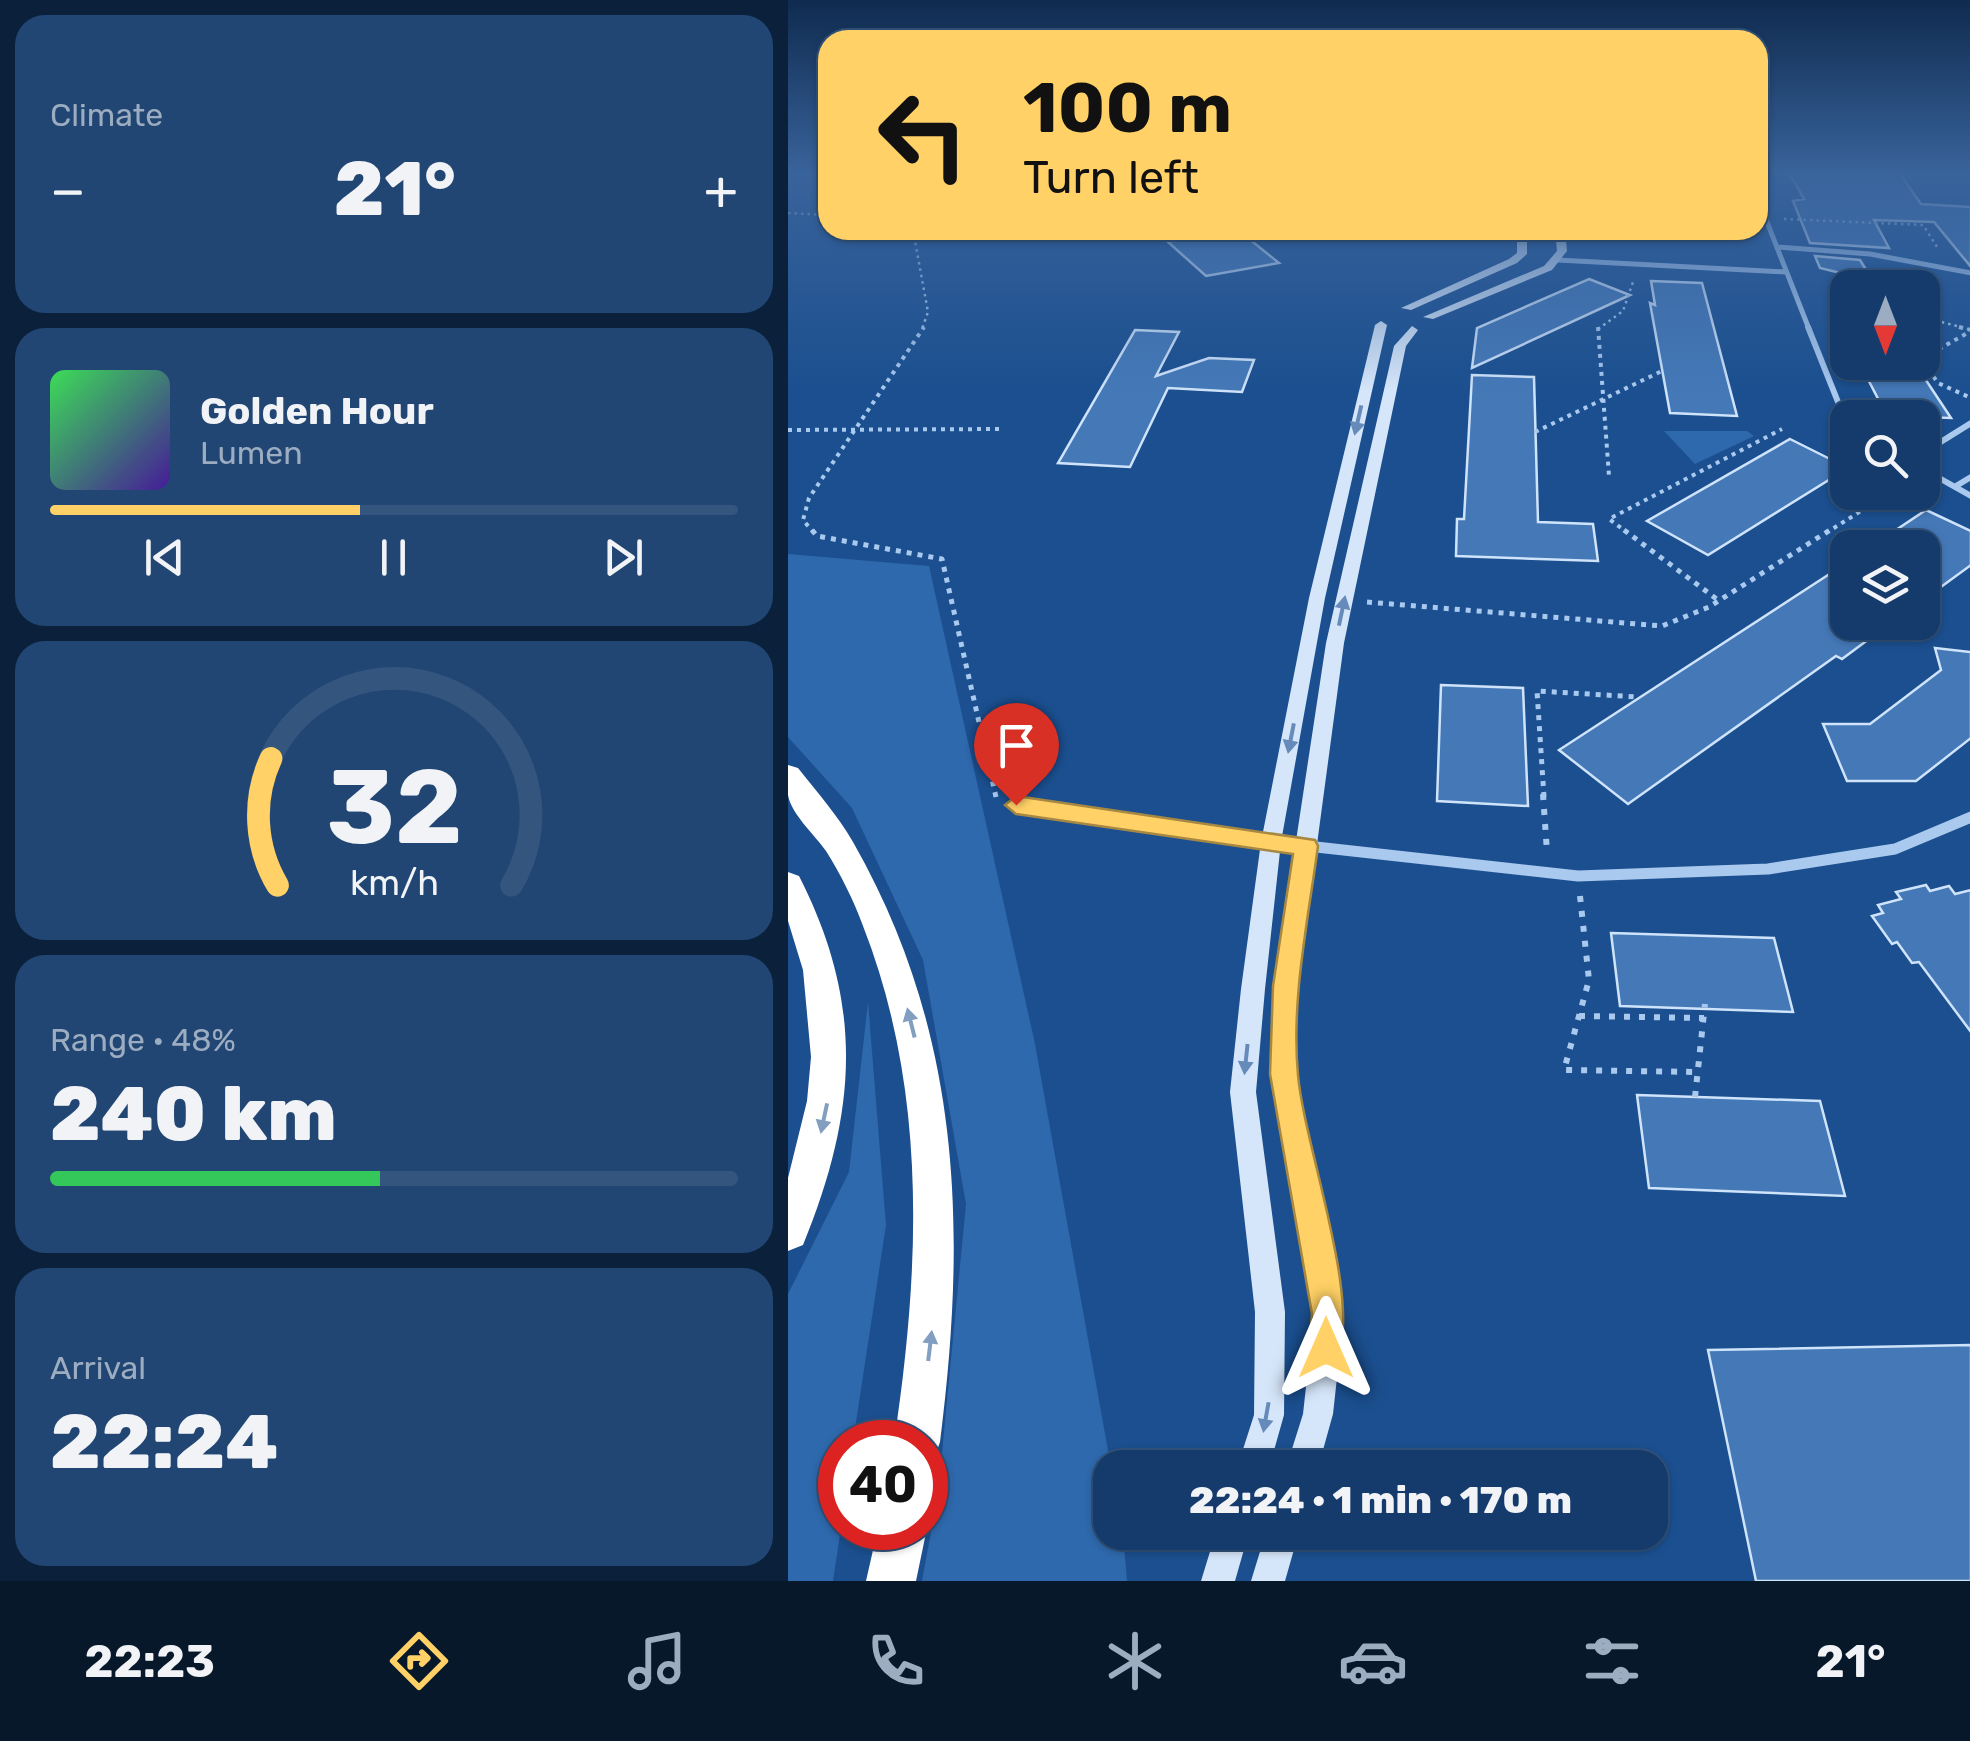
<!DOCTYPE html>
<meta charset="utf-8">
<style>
:root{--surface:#143b6b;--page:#214673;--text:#f1f3f6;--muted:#9dadc1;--line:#33557e;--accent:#ffd166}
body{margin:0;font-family:Rubik,sans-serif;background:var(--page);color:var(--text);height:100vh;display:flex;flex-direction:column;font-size:38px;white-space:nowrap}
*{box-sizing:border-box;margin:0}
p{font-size:32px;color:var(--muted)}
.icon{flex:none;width:55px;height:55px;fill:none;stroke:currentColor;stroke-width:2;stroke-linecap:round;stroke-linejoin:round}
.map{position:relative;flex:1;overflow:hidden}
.side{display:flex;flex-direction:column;gap:15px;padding:15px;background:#0b203b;width:788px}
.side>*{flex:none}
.top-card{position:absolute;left:30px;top:30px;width:950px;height:210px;border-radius:30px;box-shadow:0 2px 8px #0004,0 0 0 2px var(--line);background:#ffd166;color:#111;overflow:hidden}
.needle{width:65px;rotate:180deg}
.fabs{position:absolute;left:1042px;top:270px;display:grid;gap:20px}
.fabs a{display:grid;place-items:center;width:110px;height:110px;border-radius:20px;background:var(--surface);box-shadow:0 2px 8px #0004,0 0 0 2px var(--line);font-size:50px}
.speed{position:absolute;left:30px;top:1420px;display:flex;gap:20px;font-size:50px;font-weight:700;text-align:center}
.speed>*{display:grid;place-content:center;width:130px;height:130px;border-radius:50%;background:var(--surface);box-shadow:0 2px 8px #0004,0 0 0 2px var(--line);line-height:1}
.speed .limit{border:15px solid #d22;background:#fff;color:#111}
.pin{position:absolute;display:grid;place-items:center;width:85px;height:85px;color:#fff;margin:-102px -42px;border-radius:50% 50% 50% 0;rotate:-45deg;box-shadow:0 0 10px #0007}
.pin .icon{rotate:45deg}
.me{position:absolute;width:110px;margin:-55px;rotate:0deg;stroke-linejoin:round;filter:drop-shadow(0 0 8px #0008)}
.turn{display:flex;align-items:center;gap:35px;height:210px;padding:0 40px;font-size:45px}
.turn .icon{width:130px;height:130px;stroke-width:2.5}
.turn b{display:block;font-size:70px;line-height:85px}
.big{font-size:75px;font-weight:800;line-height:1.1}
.side .tile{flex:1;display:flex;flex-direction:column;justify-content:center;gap:15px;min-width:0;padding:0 35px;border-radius:30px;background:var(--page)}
.side .dial{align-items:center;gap:0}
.dial svg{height:260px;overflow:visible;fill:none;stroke:var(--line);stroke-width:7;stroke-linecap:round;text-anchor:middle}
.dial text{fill:var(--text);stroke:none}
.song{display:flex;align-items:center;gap:30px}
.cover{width:120px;height:120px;border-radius:15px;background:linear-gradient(135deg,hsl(130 70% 55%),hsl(260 70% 35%))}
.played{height:10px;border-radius:5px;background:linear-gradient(90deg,var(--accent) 45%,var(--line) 45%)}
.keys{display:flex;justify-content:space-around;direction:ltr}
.heat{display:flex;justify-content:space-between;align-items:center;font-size:55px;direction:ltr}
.charge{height:15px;border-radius:8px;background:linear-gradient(90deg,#34c759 48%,var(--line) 0)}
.trip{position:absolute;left:305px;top:1450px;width:575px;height:100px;border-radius:30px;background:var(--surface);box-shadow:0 2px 8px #0004,0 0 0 2px var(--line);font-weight:800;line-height:100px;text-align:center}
.tabs{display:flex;height:160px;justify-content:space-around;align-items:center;background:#08182b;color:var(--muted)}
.tabs .icon{width:70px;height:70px}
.tabs .on{color:var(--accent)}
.tabs b{font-size:45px;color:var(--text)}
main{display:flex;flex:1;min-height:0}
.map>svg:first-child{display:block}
.green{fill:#2e69ad}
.building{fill:#4478b7;stroke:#cfe3fa;stroke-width:2.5}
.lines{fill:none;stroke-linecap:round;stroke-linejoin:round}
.path-far3{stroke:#a9c9ee;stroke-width:2.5;stroke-dasharray:2.5 4;stroke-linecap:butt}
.path-far2{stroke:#a9c9ee;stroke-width:4;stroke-dasharray:4 5;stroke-linecap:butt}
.path-far1{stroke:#a9c9ee;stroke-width:5;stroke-dasharray:5 6;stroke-linecap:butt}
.path{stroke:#a9c9ee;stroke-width:6;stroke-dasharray:6 9;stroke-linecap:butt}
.street-far2{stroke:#a9c9ee;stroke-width:5}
.street-far1{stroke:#a9c9ee;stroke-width:6}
.street{stroke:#a9c9ee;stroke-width:11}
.secondary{fill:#d6e6fa;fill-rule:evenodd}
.highway{fill:#fff;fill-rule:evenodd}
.oneway{fill:#668bba}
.oneway2{fill:#829ec1}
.route{fill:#ffd166;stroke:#a68842;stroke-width:2.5}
</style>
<main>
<section class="side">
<div class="tile"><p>Climate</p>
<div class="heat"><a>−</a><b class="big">21°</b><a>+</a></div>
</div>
<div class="tile">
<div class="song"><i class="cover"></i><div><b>Golden Hour</b><p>Lumen</p></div></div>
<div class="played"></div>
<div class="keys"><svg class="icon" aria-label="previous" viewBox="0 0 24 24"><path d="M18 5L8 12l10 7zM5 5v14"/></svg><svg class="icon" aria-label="pause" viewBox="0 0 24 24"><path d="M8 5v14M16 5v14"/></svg><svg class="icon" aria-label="next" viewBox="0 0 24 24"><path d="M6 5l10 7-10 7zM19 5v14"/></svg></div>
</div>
<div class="tile dial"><svg viewBox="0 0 100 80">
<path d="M14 69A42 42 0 1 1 86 69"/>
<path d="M14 69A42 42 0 0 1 12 30" stroke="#ffd166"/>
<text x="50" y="56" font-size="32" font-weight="700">32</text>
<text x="50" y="72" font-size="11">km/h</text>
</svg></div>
<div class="tile"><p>Range · 48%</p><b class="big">240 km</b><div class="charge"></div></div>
<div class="tile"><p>Arrival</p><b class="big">22:24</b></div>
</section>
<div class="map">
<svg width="1183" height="1581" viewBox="0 0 1183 1581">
<rect width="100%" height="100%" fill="#1b4f8f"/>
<path class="green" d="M876,431H959L966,436L907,464Z
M0,554L141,566L247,1044L323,1467L322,1532L335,1533L339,1581H134L150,1494L178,1204L135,960L64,808L0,737Z
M80,1002L98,1225L65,1442H52L53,1528L45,1581H0V1294L61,1172Z"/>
<path class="building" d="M1000,171H1110L1133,204L1183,207V267L1146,222L1086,220L1101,248L1022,243L1005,201L1016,199Z
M438,230H450L491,263L418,276L380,242Z
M1027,256L1072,260L1085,281L1032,268Z
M801,279L842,295L684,368L689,328Z
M863,281L914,283L949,416L882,413L862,303L867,305Z
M347,330L391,332L368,376L421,358L466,360L454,392L380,388L342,467L270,463Z
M1071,362H1126L1163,418L1099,416Z
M684,375L746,377L750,522L805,524L810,561L668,556L669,519H676Z
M1002,439L1060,468L920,555L859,521Z
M1138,510L1183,531V565L1135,600V548H1081Z
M1060,562V622H1104L1054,659L1048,656L840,804L771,750Z
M1147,648L1183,652V738L1128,781H1059L1035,724H1082L1153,670Z
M653,685L735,688L740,806L649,801Z
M1138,885L1142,891L1161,886L1167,894L1183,890V1032L1131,962L1124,963L1109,942L1104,944L1084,916L1095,913L1090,905L1113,899L1108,892Z
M823,933L986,938L1005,1012L832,1006Z
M849,1095L1032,1101L1057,1196L861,1188Z
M1183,1345V1581H968L920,1350Z"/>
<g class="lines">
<path class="path-far3" d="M0,213L40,215
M996,219L1135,225L1151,250
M125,230L140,312L134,329
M1089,271L1097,288
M1135,317L1180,329
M810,329L835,311L845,282"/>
<path class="path-far2" d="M810,327L821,476
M1171,327L1183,330
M1135,358L1183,331
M1135,362L1150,383L1183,398
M0,430L213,429
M747,432L876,370
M26,533L15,520L21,498L136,327
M840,533L821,519L994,429
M1038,533L1103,492"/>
<path class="path-far1" d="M24,530L29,536L154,559L208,797
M836,530L930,600
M579,602L874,626L921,607L1042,530
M756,797L749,691L851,697"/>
<path class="path" d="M755,794L759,852
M792,896L801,980L776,1070L910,1072
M791,1016L916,1018
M907,1097L917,1004"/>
<path class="street-far2" d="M970,199L1021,329
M989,247L1082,254L1183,273
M770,260L998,272"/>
<path class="street-far1" d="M1020,327L1054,412L1061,418
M1135,453L1183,423
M1135,469L1183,496
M1168,486L1183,477"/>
<path class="street" d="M228,805L483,842L790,876L980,869L1107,849L1183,817"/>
<path class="secondary" d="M729,230H739V254L729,263L623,310L613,308L721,259L729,253Z
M767,230H777L779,251L764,270L645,319L635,317L756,266L769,251Z
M593,321L599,325L537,598L493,842L477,989L468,1092L497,1312L496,1415L481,1468H449L466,1415L467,1312L442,1092L453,989L473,842L521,598L587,325Z
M624,326L630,330L618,346L556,643L510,986L508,1075L556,1314L545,1414L530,1468H498L515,1414L526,1314L484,1075L486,986L538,643L606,346Z
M428,1532H461L447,1581H413Z
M478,1532H511L497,1581H463Z"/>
<path class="highway" d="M0,765L10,768C29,792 50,816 65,842C174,1033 179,1229 152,1442L146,1459L138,1462V1442H106C132,1269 140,1092 75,926C66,901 52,873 38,851C27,835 3,814 0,795C0,786 0,775 0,765Z
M0,872L11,876C77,1005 69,1113 15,1245L0,1251V1178L19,1101L23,1057L15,970L0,921Z
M138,1525L139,1528L128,1581H78L90,1528Z"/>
</g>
<defs><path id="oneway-solid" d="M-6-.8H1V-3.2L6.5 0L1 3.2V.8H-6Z" transform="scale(2.5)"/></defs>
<g class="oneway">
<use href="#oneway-solid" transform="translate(570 420) rotate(103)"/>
<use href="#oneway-solid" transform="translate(554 611) rotate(-78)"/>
<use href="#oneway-solid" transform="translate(503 738) rotate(101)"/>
<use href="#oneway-solid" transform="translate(458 1059) rotate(96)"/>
<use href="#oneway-solid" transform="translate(478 1417) rotate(100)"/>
</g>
<g class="oneway2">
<use href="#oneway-solid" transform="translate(123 1023) rotate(-104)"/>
<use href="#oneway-solid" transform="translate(36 1118) rotate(102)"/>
<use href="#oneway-solid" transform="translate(142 1346) rotate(-83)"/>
</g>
<linearGradient id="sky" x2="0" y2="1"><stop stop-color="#0f2b4f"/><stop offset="0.44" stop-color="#39639b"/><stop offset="1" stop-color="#39639b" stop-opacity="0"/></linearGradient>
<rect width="1183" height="392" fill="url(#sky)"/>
<path class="route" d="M228,796L527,840L530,846C520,921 503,999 510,1075C516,1145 574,1300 549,1359L538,1364L526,1359L521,1348L524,1314L482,1074L485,986L505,854L228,814L217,805Z"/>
</svg>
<div class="fabs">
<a><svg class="needle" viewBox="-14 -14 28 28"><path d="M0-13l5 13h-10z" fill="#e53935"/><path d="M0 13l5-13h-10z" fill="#9dadc1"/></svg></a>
<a><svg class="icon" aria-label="search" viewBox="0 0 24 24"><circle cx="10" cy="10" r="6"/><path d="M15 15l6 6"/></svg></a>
<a><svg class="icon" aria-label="layers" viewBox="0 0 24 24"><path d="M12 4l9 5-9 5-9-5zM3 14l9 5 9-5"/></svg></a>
</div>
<div class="speed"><div class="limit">40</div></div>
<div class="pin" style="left:228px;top:805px;background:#d93025"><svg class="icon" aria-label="arrive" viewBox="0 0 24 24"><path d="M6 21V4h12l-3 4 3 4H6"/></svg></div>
<svg class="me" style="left:538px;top:1348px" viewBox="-20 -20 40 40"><path d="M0-17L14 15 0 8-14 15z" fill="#ffd166" stroke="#fff" stroke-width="4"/></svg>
<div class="trip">22:24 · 1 min · 170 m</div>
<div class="top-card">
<div class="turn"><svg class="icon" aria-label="left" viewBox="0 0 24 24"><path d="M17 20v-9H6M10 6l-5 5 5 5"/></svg><div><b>100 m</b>Turn left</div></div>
</div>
</div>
</main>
<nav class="tabs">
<b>22:23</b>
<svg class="icon on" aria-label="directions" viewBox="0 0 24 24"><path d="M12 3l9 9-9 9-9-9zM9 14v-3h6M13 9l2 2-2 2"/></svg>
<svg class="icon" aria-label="music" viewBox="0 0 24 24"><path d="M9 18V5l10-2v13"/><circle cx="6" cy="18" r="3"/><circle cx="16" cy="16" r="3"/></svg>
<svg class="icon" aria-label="phone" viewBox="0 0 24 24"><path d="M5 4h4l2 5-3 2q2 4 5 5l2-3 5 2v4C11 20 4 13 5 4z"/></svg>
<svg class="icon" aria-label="climate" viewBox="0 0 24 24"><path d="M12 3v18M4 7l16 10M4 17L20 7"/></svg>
<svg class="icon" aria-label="car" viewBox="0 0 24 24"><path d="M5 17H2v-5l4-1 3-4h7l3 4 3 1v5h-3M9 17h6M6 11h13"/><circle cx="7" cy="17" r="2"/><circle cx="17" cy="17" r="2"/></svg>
<svg class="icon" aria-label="filters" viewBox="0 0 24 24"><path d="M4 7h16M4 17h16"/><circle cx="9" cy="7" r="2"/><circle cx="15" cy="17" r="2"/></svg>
<b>21°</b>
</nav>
